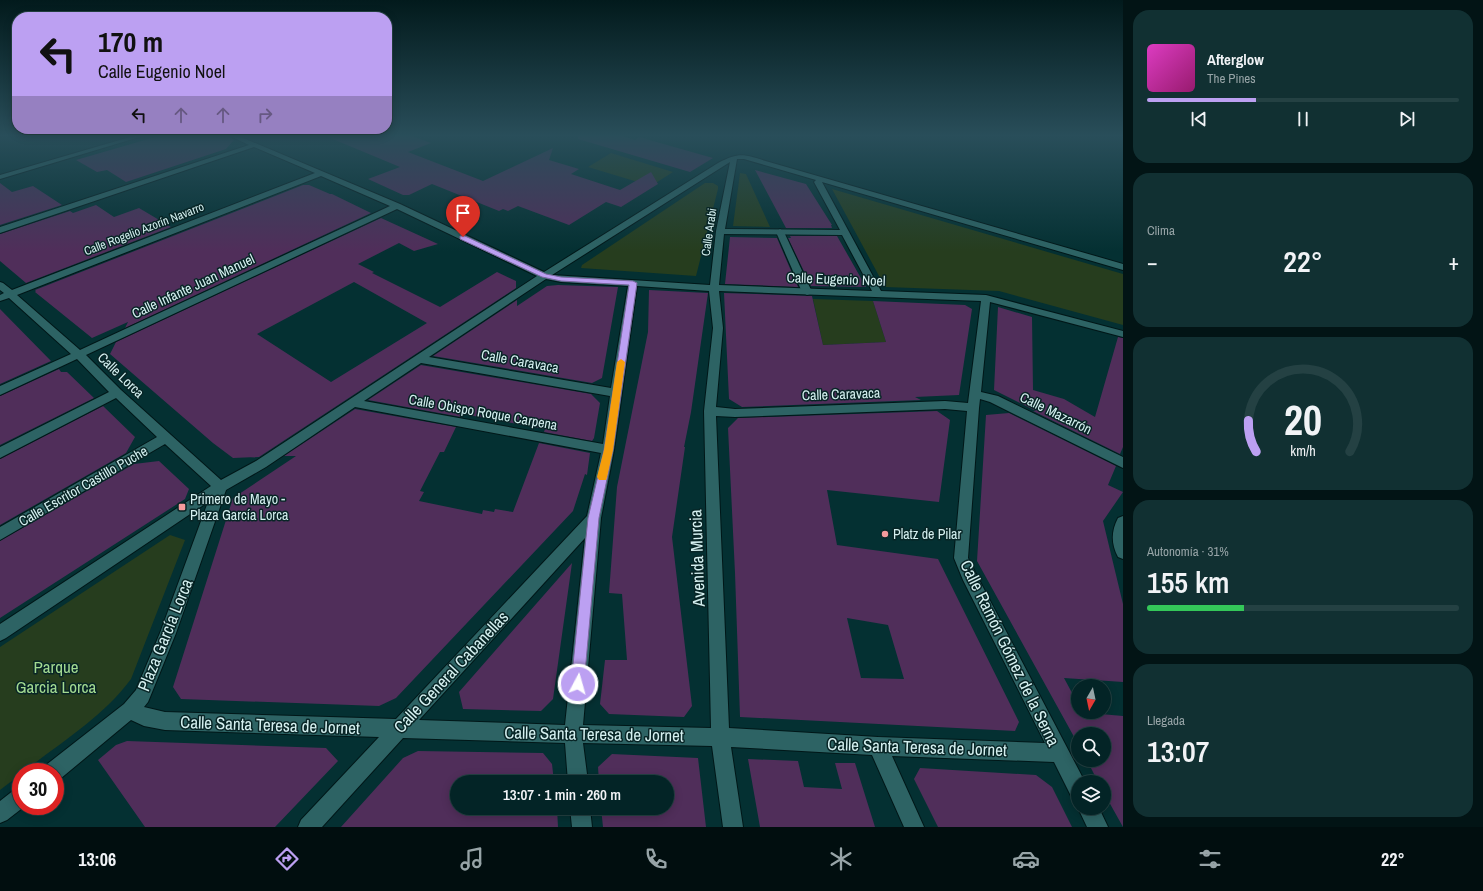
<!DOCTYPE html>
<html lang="es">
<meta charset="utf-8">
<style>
:root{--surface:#032426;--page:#113032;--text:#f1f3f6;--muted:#97a4a7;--line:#244143;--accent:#bca0f2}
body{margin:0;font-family:"Archivo Narrow",sans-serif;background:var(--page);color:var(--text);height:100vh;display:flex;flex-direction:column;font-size:15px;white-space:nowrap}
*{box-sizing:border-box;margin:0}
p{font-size:13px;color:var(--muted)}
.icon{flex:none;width:22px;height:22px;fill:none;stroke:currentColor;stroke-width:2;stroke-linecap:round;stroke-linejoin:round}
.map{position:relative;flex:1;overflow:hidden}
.details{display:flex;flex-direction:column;gap:10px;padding:10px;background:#021415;width:360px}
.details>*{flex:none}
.guide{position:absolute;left:12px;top:12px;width:380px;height:122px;border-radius:16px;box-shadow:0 2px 10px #0003,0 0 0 1px var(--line);background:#bca0f2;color:#111;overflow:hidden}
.needle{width:26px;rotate:189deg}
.controls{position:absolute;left:1071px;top:679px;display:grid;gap:8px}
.controls a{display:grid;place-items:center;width:40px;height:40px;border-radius:50%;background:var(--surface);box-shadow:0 2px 10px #0003,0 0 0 1px var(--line);font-size:20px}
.speed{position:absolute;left:12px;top:763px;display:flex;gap:8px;font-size:20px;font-weight:700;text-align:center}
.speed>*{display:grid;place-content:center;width:52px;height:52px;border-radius:50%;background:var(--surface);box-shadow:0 2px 10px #0003,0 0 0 1px var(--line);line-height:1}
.speed .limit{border:6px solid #d22;background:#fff;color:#111}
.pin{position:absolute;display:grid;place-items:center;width:34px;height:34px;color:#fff;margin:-41px -17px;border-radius:50% 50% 50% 0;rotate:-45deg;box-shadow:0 0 4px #0007}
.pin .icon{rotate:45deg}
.me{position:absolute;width:44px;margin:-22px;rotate:6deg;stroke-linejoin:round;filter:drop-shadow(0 0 3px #0008)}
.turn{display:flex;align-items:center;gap:14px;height:84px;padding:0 20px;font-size:18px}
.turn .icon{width:52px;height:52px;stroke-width:2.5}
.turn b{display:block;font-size:28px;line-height:34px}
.lanes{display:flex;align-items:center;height:38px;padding:0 20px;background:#0003;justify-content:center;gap:20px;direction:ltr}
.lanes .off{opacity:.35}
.big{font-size:30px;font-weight:600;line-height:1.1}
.details .card{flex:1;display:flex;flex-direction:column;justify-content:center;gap:6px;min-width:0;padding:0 14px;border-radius:16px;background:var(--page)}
.details .dial{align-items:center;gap:0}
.dial svg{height:104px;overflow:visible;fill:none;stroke:var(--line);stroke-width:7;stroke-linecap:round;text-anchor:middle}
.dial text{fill:var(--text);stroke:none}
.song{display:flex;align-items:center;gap:12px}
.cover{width:48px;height:48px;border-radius:6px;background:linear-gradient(135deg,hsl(310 70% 55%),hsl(320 70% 35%))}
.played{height:4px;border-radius:2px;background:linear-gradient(90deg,var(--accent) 35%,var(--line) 35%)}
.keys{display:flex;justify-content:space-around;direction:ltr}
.heat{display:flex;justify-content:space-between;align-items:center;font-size:22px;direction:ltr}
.charge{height:6px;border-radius:3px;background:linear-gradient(90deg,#34c759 31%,var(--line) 0)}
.trip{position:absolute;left:450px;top:775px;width:224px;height:40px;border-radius:20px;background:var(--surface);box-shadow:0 2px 10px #0003,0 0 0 1px var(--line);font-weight:600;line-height:40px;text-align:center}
.tab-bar{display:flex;height:64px;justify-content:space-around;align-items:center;background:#010e0f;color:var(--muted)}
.tab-bar .icon{width:28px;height:28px}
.tab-bar .active{color:var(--accent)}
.tab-bar b{font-size:18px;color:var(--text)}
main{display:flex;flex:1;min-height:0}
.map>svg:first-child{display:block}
.green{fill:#263d1e}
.building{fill:#502e5a;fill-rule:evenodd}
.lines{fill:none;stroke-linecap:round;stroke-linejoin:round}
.lane-casing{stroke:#001718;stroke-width:2}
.street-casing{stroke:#001718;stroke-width:2}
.lane{fill:#2d6364;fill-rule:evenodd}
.street{fill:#2d6364;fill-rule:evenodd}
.route{fill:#bca0f2;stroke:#7a689d}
.slow{fill:#f59e0b}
.poi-dot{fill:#f59b9d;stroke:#082526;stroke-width:1.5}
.labels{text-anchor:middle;stroke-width:3;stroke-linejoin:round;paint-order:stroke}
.far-street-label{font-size:12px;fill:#d5f0f0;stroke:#082526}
.street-label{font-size:14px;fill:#d5f0f0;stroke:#082526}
.poi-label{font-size:14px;fill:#d5f0f0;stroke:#082526;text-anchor:start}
.near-street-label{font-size:17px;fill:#d5f0f0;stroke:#082526}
.near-park-label{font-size:17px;fill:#a3da91;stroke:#082526}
</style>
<main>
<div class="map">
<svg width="1123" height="827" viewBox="0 0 1123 827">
<rect width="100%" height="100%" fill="#043032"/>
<path class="green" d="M611,153L673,172L651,186L588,167Z
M740,173L746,174L770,227L733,226Z
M705,183H713L718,186V189L696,276L581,268L582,265Z
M832,189L1123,274V325L999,291L885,287Z
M813,299L873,301L886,342L823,345Z
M170,535L185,540L131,679C103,717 60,743 23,772H21V774L0,790V647Z"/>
<path class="building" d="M162,135H227L234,140L226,149L126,182L107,170L97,172L76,160Z
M323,135H410L431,143L408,152L483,181L553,148L549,160L579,169L571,174L620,190L651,172L658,184L621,207L606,202L569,225L518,206L508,211L503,209L499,211L432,184L409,195H403L368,179L400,167Z
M578,135H619L635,140L639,137L713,158L690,172L578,139Z
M755,170L806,184L832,225H831L832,228H786Z
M0,183L12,192L33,186L62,205L0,225Z
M303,185H309L330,194H332L371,213L125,328L128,322L92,338L35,292L36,291L35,290Z
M96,205L114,217L139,208L171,227L26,283L0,261V234L70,211L73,213Z
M381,218L438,244L414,251L399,243L358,264L374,272L372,273L440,307L497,272L516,281V288L259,457L233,458L213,443L110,354L116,342ZM354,282L427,323L331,382L257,334Z
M790,236H837L866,287L811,286L788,238H791Z
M730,237L777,238L798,287L725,284Z
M558,285L618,287L602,378L592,383L433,356L517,300V306L547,286Z
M649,290L708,293L691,412L684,447H685L672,537L692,706L684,717L609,714L600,704L605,660H627L622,594L609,593L617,487L648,332Z
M724,293L812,296L823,345L886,342L873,301L965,305L972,309L959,395L915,397L921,400L742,407L729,399Z
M998,307L1032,317L1033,390L1064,399L1095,417L1118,337L1123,338V447L1120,454L1033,411H1036L994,390Z
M0,309L51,361L0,384Z
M421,365L591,394L600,403L594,438L592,441L544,432L545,429L463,414L461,417L368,400Z
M59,369L61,372H67L94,398L0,445V396Z
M103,406L135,437L126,453L0,525V459Z
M355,409L456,427L444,452H440L420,491L424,492L419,501L482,514L483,510L494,512L495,509L513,512L539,443L590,453L587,475L585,474L573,511L396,698L379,706L181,699L173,687L233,498L296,456H284Z
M937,411L950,420L939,502L827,490L837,545L938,559L1019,722L1015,731L740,717L735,573L728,428L738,418ZM847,618L888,625L904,679L861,678Z
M1009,413L1116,466L1108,485L1123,492L1103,521L1123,604V682L1064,678L1078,704V712L1123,716V827L1104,793V782H1098L1087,760H1104V734H1078V744L977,561L986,415Z
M159,461L189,489L185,499L0,618V541L134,464Z
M572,563L553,699L541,711L463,709L459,692Z
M127,741L326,748L338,761L275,827H145L98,760L116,745Z
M418,751L543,753L552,764L554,782H457V808H557L558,827H341L403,758Z
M612,754L698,758L706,827H603L601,808H667V782H599L598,767Z
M748,759L798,761L804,787L842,789L835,763H855L875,827H760Z
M920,768L1036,775L1052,787L1072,827H938L914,779Z"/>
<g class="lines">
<defs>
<path id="lane" d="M780,229L784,232L812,292L810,294L807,295L802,292L776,232Z"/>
<path id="street" d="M137,135H146L0,179V175Z
M228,135H236L400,204L544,272L718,163C741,151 745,155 769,162L1123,264V270L822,182L881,291L986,295L1123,331V337L990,302L981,392L998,396L1123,457V468L990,402L980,399L979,408L968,558L975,572L1085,782H1078V799L1071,796L1054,762L892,756L924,827H904L872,755L731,747L743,827H723L712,746L583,743L588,782H568L565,743L403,738L322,827H298L301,820L379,737L165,730L144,726L131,720L60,779L55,781V772H43L46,765L124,704L136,690L160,633L208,502L6,638L0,641V624L211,486L165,444L0,540V527L157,437L116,398L0,458V447L109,392L77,359L0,395V386L71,354L9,298L0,301V295L4,293L0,290V282L3,283L12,290L315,173L254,147L0,233V227L249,145ZM737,159H744L816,180L814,182L840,230L725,229ZM730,162L716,231L710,285L552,275ZM321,176L390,206L80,350L17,295ZM397,209L537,276L256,461L221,480L121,390L86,355ZM724,234L842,235L872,291L719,285ZM546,279L561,282L628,286L611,388L429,357ZM637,286L709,291L713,328L704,411L711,728L583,725L601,518L614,450ZM719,291L981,301L968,403L945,401L735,409L716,407L723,328ZM421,363L610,396L603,444L364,401ZM355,407L601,453L587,516L396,719L165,712L144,707L148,702L176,633L226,490L266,467ZM945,409L967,411L954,558L963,580L1045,743L878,737L729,728L716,416L735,417ZM585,538L565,725L419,720Z
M1123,516V559L1118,557C1111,544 1111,531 1118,518Z
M21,787V806H25L7,820L0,823V801L14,790Z
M570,808H590L592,827H572Z
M1078,808H1099L1108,827H1087Z"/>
</defs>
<use href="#lane" class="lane-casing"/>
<use href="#street" class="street-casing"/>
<use href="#lane" class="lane"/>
<use href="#street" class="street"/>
</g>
<linearGradient id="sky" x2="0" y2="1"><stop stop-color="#021a1c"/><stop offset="0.54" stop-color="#294e5a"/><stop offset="1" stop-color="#294e5a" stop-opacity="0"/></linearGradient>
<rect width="1123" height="251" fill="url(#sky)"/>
<path class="route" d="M460,236H465L546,274L561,277L633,281L637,283L613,450L599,518L584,684L582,689L578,691L573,689L571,684L588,518L604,450L629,285L561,281L542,277L460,239Z"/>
<path class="slow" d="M621,359L625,362L613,450L607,477L606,480H599L597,477L604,450L617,362Z"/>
<g class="poi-dot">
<rect x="178" y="503" width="8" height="8" rx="2"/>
<circle cx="885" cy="534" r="4"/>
</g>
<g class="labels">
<g class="far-street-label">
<text transform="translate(144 229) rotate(-21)" y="4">Calle Rogelio Azorín Navarro</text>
<text transform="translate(709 232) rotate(-82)" y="4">Calle Arabi</text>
</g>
<g class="street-label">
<text transform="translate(836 279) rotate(2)" y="5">Calle Eugenio Noel</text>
<text transform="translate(193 286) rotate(-25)" y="5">Calle Infante Juan Manuel</text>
<text transform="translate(520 361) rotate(10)" y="5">Calle Caravaca</text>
<text transform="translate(121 375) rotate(44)" y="5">Calle Lorca</text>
<text transform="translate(841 394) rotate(-2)" y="5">Calle Caravaca</text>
<text transform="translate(483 412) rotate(10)" y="5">Calle Obispo Roque Carpena</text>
<text transform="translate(1056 413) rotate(26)" y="5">Calle Mazarrón</text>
<text transform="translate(83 486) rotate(-30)" y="5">Calle Escritor Castillo Puche</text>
</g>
<g class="poi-label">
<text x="190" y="504">Primero de Mayo -<tspan x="190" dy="16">Plaza García Lorca</tspan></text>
<text x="893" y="539">Platz de Pilar</text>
</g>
<g class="near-street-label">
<text transform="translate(697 558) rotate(-92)" y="6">Avenida Murcia</text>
<text transform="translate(165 635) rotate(-68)" y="6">Plaza García Lorca</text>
<text transform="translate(1010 653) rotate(64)" y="6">Calle Ramón Gómez de la Serna</text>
<text transform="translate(451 672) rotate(-47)" y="6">Calle General Cabanellas</text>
<text transform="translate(270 725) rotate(2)" y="6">Calle Santa Teresa de Jornet</text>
<text transform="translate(594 734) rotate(1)" y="6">Calle Santa Teresa de Jornet</text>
<text transform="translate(917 747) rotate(2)" y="6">Calle Santa Teresa de Jornet</text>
</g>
<g class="near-park-label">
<text x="56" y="673">Parque<tspan x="56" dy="20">Garcia Lorca</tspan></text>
</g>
</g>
</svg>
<div class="controls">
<a><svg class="needle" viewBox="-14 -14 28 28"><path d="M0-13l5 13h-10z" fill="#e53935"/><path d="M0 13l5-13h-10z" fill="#97a4a7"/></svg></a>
<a><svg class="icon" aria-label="search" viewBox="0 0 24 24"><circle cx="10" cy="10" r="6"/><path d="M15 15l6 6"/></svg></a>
<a><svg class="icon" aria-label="layers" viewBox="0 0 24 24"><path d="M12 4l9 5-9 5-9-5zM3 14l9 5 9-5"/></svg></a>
</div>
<div class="speed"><div class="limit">30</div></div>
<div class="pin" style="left:463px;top:237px;background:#d93025"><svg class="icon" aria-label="arrive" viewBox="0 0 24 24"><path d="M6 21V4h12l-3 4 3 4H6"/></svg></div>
<svg class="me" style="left:578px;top:684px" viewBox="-20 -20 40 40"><circle r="17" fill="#bca0f2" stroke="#fff" stroke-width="3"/><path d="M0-11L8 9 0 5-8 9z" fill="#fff"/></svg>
<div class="trip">13:07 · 1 min · 260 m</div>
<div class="guide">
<div class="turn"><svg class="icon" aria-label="left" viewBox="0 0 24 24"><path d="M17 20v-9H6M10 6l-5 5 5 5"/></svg><div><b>170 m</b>Calle Eugenio Noel</div></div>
<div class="lanes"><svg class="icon" aria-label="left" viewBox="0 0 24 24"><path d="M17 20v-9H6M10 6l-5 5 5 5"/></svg><svg class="icon off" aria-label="ahead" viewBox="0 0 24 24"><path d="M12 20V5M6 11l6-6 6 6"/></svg><svg class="icon off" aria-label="ahead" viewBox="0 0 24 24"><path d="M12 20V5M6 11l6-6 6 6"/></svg><svg class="icon off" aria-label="right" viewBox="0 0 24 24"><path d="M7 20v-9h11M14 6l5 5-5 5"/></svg></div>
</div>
</div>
<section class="details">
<div class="card">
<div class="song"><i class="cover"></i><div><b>Afterglow</b><p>The Pines</p></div></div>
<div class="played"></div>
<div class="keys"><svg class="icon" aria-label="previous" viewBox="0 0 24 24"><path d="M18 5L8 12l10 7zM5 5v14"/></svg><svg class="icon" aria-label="pause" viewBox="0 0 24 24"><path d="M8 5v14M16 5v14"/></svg><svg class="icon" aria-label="next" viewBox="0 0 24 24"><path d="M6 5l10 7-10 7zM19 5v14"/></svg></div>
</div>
<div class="card"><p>Clima</p>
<div class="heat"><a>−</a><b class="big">22°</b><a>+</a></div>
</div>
<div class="card dial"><svg viewBox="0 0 100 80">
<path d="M14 69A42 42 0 1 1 86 69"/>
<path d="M14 69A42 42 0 0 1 8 45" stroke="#bca0f2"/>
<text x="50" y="56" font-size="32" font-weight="700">20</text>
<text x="50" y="72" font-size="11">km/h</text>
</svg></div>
<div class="card"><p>Autonomía · 31%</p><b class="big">155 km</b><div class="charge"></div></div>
<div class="card"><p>Llegada</p><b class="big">13:07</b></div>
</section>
</main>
<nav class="tab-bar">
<b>13:06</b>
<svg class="icon active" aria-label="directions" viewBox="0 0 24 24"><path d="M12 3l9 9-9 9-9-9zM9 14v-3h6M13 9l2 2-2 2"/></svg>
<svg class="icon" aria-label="music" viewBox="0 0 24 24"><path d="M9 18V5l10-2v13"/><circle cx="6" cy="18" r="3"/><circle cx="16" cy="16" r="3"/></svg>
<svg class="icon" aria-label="phone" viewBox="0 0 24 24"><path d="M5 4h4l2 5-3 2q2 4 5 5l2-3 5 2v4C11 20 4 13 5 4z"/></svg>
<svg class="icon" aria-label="climate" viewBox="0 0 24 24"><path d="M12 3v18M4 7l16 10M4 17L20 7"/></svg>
<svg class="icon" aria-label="car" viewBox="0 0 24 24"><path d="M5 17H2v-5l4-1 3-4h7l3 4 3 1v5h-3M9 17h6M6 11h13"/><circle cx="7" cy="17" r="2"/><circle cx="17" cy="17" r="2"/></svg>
<svg class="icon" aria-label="filters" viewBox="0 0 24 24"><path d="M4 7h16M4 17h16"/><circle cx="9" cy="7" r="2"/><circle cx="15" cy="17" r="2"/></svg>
<b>22°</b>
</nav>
